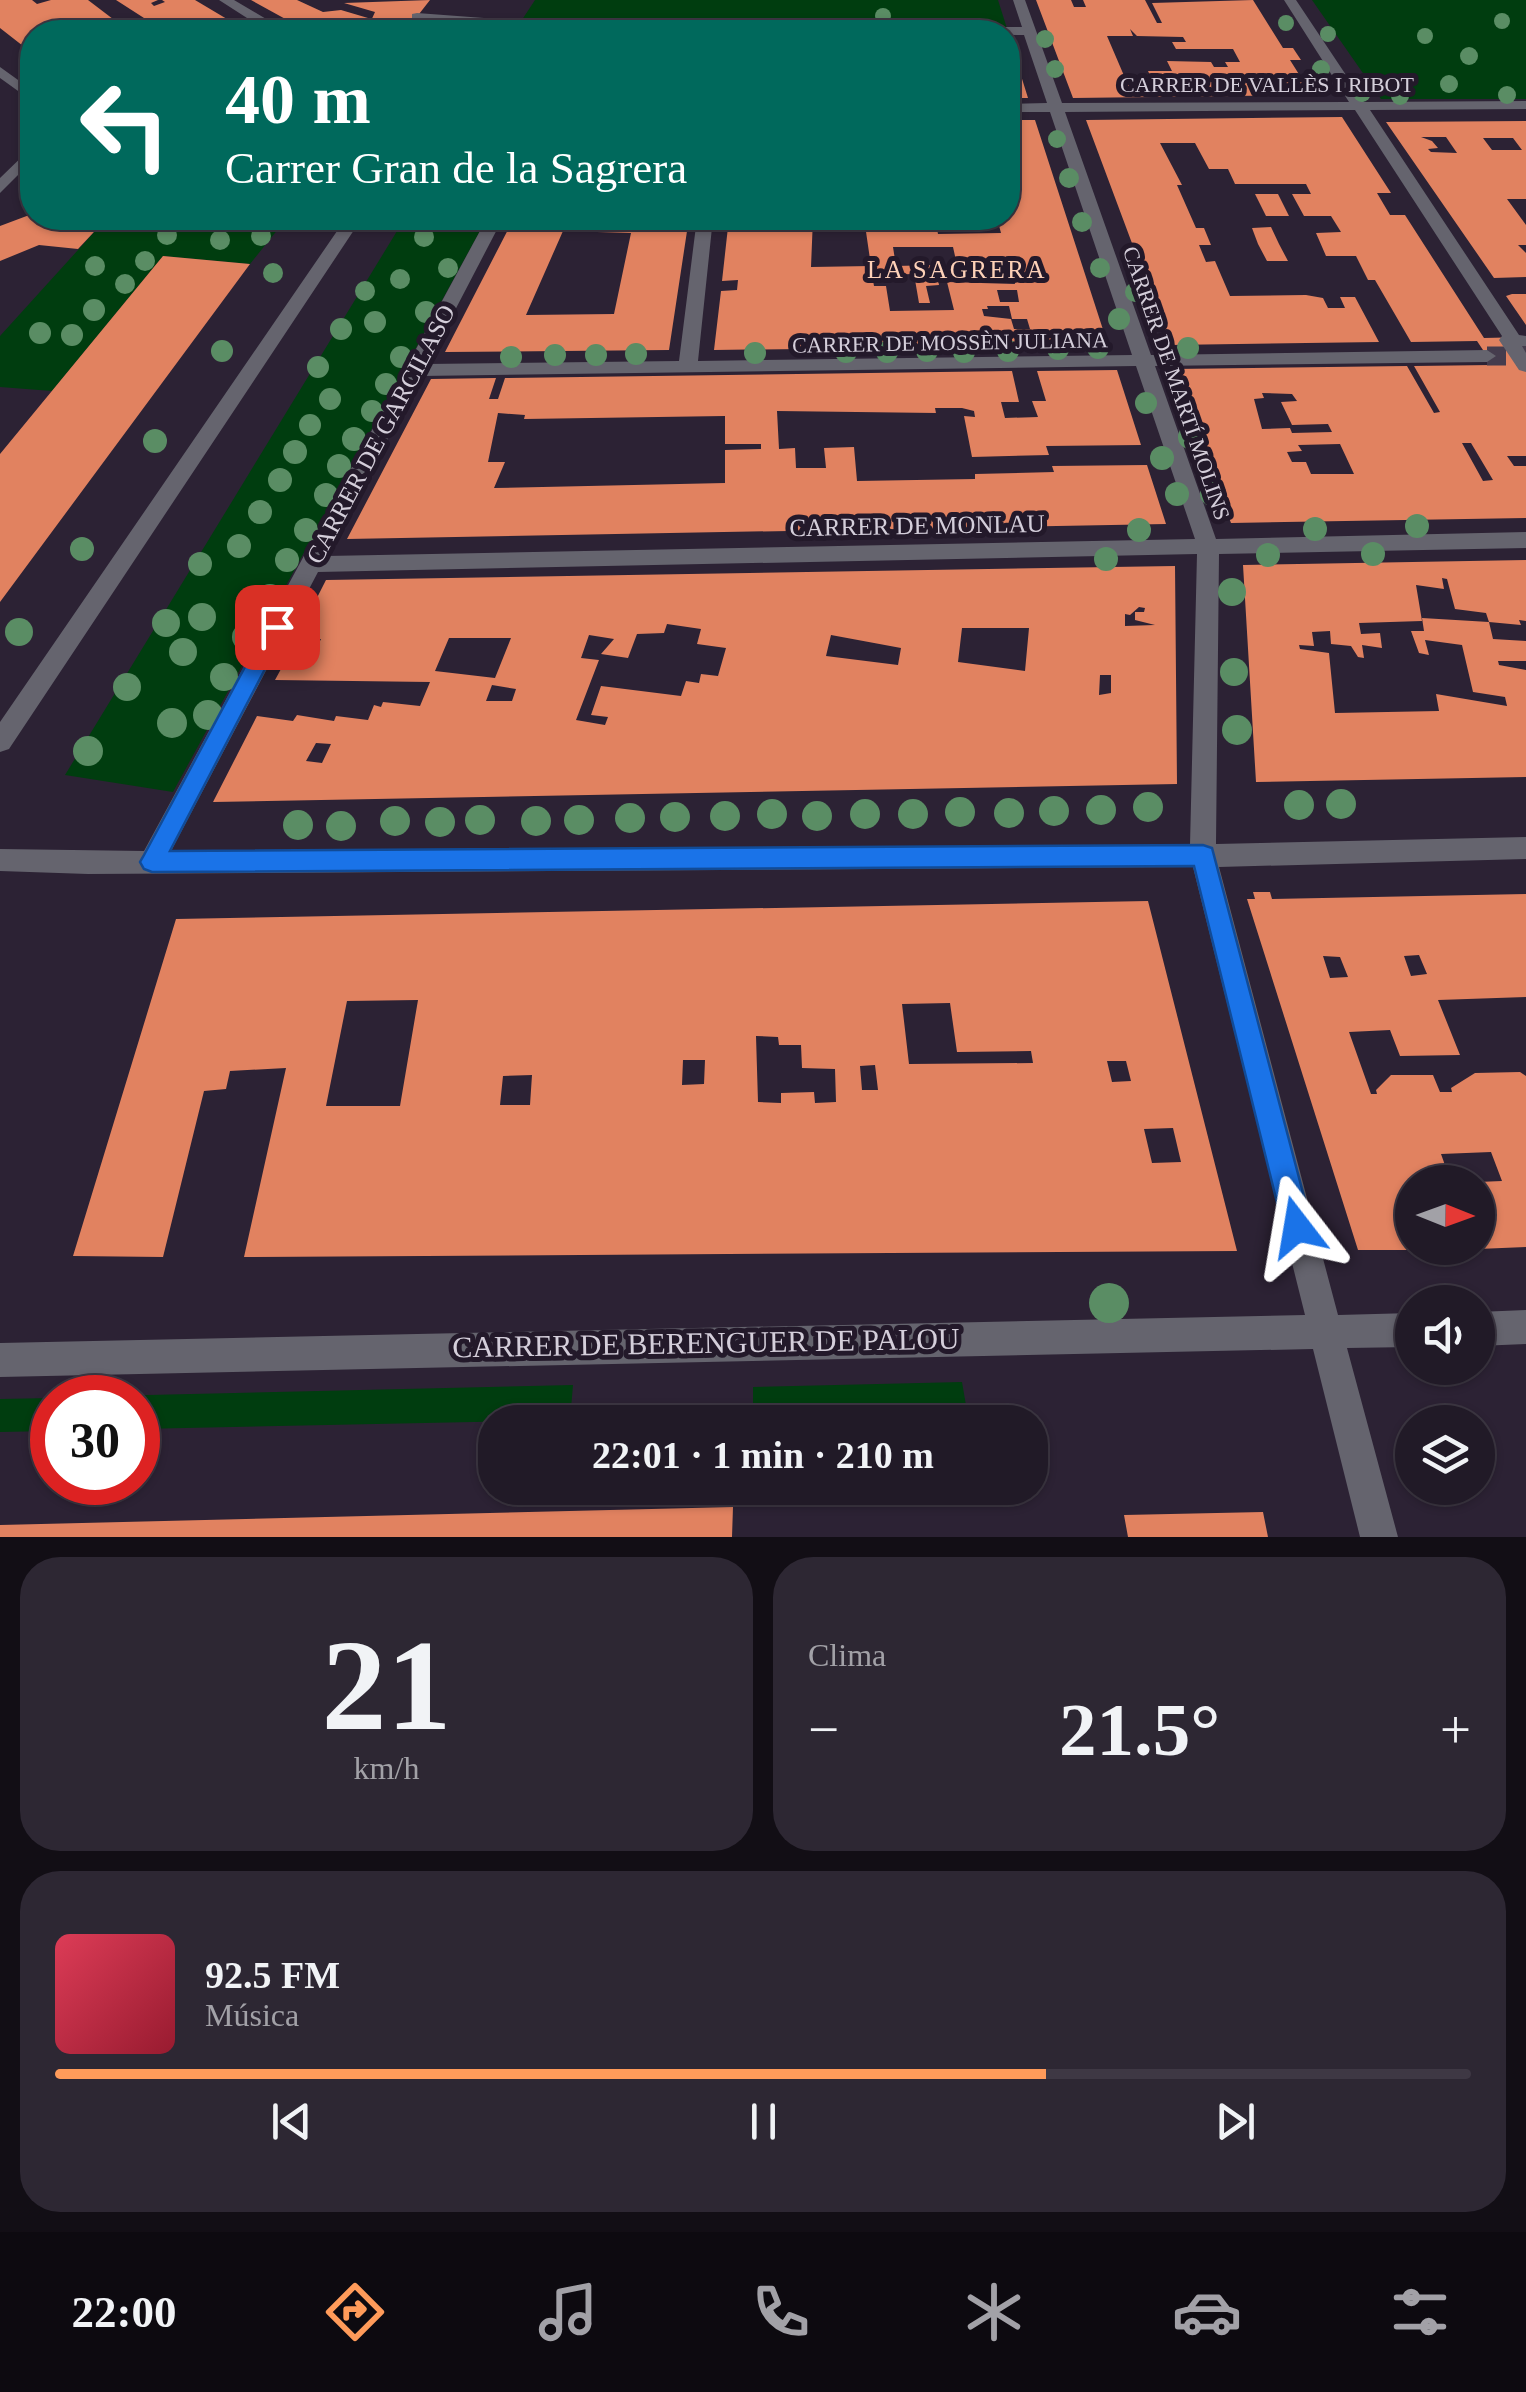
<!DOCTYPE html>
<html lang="es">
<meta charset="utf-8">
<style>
:root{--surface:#211a27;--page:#2d2733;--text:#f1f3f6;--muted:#a2a1a7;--line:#3e3844;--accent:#ff9b5a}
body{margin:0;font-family:"Times New Roman",serif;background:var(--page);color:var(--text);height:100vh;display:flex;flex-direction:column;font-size:38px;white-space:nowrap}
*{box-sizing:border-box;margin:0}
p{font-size:32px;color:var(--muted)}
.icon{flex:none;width:55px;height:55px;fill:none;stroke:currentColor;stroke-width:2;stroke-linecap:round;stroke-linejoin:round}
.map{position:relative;height:1537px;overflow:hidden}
.sheet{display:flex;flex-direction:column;gap:20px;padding:20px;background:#120e15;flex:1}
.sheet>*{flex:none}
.top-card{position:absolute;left:20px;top:20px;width:1000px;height:210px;border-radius:40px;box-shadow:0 2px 8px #0004,0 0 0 2px var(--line);background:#00695c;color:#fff;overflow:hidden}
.needle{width:65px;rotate:91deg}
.controls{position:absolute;left:1395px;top:1165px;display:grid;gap:20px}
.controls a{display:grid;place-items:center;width:100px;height:100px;border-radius:50%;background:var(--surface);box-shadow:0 2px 8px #0004,0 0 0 2px var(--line);font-size:50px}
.speed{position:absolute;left:30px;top:1375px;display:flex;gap:20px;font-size:50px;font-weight:700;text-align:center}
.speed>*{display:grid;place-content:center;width:130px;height:130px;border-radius:50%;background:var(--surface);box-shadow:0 2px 8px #0004,0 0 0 2px var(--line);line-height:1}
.speed .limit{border:15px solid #d22;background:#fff;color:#111}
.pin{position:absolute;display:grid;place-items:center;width:85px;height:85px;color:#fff;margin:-42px;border-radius:20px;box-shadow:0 5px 15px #0006}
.me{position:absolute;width:110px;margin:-55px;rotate:346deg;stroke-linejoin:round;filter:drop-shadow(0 0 8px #0008)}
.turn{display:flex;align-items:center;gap:35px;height:210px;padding:0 40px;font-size:45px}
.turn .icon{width:130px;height:130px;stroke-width:2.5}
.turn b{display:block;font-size:70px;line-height:85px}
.big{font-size:75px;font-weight:800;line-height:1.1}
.sheet .card{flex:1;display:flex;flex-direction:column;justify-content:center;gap:15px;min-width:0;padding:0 35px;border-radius:40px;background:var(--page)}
.sheet .dial{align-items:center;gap:0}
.dial b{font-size:130px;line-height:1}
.song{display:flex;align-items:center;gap:30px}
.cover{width:120px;height:120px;border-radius:15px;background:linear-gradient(135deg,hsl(350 70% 55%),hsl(350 70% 35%))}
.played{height:10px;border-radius:5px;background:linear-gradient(90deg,var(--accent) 70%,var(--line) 70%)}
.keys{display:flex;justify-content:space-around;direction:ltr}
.heat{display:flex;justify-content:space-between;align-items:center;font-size:55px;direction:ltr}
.sheet .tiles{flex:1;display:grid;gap:20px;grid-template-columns:1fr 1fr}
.card:last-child{grid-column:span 2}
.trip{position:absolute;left:478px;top:1405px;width:570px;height:100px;border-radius:40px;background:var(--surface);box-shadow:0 2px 8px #0004,0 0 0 2px var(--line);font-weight:800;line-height:100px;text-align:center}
.dock{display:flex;height:160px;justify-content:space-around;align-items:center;background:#0d0a10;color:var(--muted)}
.dock .icon{width:70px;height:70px}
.dock .current{color:var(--accent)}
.dock b{font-size:45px;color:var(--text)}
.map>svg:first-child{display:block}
.green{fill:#003d0f}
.building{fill:#e18260;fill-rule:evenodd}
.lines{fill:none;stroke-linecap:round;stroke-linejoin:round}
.minor-tunnel{stroke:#453c4d;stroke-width:19;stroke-dasharray:19 10;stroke-linecap:butt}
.minor{fill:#65646e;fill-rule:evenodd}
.tree{fill:#5a8d64}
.route{fill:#1a73e8;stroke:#114b97;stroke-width:2.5}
.labels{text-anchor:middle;stroke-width:10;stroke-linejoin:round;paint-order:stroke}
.far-street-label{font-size:22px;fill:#d4ceda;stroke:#23192a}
.far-quarter-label{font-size:25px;letter-spacing:2.5px;fill:#fdd1b8;stroke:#23192a}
.street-label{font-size:25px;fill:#d4ceda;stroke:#23192a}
.near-street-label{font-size:30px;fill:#d4ceda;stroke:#23192a}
</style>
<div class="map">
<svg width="1526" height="1537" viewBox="0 0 1526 1537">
<rect width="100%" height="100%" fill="#2c2234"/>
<path class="green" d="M535,0H998L1010,38L1008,32H514Z
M1312,0H1526V99H1381Z
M107,218H287L250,264L163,256L52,391L0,387V336Z
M405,218H487L173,792L65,775Z
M962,1382L967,1411L753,1412V1387Z
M573,1385L570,1420L138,1429V1398L61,1397Z
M52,1398V1431L0,1432V1399Z"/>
<path class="building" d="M0,0H32L37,4L51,0H88L130,32H32V53L0,28Z
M116,0H158L151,3L154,6L165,2L162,0H195L237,25L215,32L200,27L194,29L199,32H144L158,27Z
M251,0H297L323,12L341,10L368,18L370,23L375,12L344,3L430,0L405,32H309Z
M1036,0H1071L1074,7H1086L1083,0H1145L1157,23H1162L1152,3L1253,0L1283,48H1293L1301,60H1290L1312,95L1073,98ZM1130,29L1137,36L1183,37L1186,42H1172L1176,49H1233L1240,62H1225L1228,67H1214L1211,62L1167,61L1172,71H1148L1154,84L1128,85L1107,36H1133Z
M1008,34L1028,98H1008Z
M1342,117L1391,193H1377L1390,215H1405L1484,338L1526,337V456H1507L1514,466H1526V518L1231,523L1195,428L1185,422L1191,417L1174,369L1407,366L1434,413L1440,412L1414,366L1493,365L1477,341L1411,342L1375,280H1368L1356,256H1326L1316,233L1341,232L1331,216H1304L1292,194H1311L1306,184H1235L1228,169H1209L1195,143H1160L1182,185H1177L1196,228H1204L1211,245H1199L1206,262L1215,261L1230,296L1306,295L1323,298L1328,308H1345L1340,297H1355L1379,342L1170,345L1086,120ZM1262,393L1292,394L1297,401L1281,402L1292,425L1328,424L1332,432L1292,433L1290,428L1262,429L1254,399L1264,398ZM1462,443H1471L1493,480L1483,481ZM1340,444L1354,474H1311L1306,462H1292L1287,452L1302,451L1298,445Z
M1008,120H1035L1108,345L714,350L721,291L737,290L738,280L722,281L729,218H813L811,267L871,266L864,218H935L938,234L1001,233L997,218H1008ZM893,247H953L957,265H978L980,270H1012L1015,284L947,282L954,310L890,311L886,286H874L872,275L914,274L919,303H930L926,286L939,285L935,265L896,266ZM997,290H1017L1019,302H1000ZM987,306H1009L1012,319H1027L1030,329H1014L1011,319L984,316L982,309H988Z
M1526,121V199H1507L1526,225V245H1518L1526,253V277L1494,278L1386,122ZM1421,137H1446L1457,153L1431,152L1428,149L1438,148L1432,141ZM1483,138H1513L1522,150H1492Z
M1255,194H1278L1289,216H1266Z
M32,214V218H107L78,249L39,245L0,261V226Z
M514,218H689L669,350L445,352ZM563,231L631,233L614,314L526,315Z
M1271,227L1279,244L1288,261H1267L1258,244L1252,228Z
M163,256L250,264L0,602V454Z
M1512,294H1526V325L1506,296Z
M1117,370L1141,445L1046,446L1049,455L972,457L964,416L975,417L974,411L962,408H935L936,413L777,411L779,449L795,448L796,468H826L824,448L854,447L857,481L975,479V474L1054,472L1052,466L1147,465L1166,524L347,539L431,379L496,378L489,399H498L505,378L1012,371L1019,402H1001L1005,418L1038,417L1032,401H1046L1037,371ZM498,413L525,415L524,419L725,416V444H761V449L725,450V483L494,488L505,462H488Z
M1526,560V621L1519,620L1521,625L1489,622L1486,613L1455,609L1447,579L1442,578L1444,589L1416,585L1422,621L1359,623L1361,634L1380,633L1382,648L1362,645L1364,658L1358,657L1351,646L1331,644L1330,631L1312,632L1314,646L1299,645L1300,649L1329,653L1335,713L1439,711L1436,694L1507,706L1505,697L1473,692L1462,645L1425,640L1429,655L1419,653L1411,631H1424L1422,618L1489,622L1493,639L1526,641V661H1498L1499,665L1526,670V777L1256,782L1243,565Z
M1175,566L1177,784L213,802L257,716L293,721L297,715L334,721L336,716L368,720L374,705L381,707L383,702L420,706L430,682L275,680L287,658L312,657L321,639H296L326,580ZM1139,607L1145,608L1144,612H1135V620L1155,625L1125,626V614L1130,615ZM667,624L701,629L697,644L726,648L718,676L701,674L699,683L686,681L681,696L601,686L591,715L608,717L605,725L576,720L599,660L581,658L589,635L614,639L601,654L628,658L637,634L664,633ZM962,628H1029L1025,671L958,662ZM831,635L901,648L898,665L826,656ZM449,638H511L495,678L435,671ZM1100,675H1111V693L1099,695ZM492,685L516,689L512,701H486ZM316,743L331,744L322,763L306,761Z
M1253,892H1270L1272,899L1526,894V997L1438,1000L1460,1055L1400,1056L1390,1030L1349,1032L1371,1094H1377L1376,1090L1391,1075H1433L1440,1092H1452L1451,1088L1475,1073L1520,1072L1526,1076V1247L1478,1249V1182L1502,1181L1491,1152L1441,1154L1451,1182H1412V1250H1358L1247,899H1255ZM1419,955L1427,974L1411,976L1404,956ZM1323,956L1340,957L1348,977L1330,978Z
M1148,901L1237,1251L244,1257L286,1068L230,1071L226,1089L204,1091L163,1257L73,1256L176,919ZM418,1000L400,1106H326L347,1001ZM950,1003L957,1052L1031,1051L1033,1063L909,1064L902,1004ZM756,1036L778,1037L779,1045H801L802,1068L835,1069L836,1102L815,1103L814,1092L781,1093V1103L758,1102ZM683,1060H705L704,1084L682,1085ZM1107,1061H1126L1131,1081L1112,1082ZM875,1065L878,1090H862L860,1066ZM532,1075L530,1105H500L503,1076ZM1173,1128L1181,1162L1152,1163L1144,1129Z
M733,1507L732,1537H0V1525Z
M1263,1512L1268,1537H1128L1124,1515Z"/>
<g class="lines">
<path class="minor-tunnel" d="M1487,356H1522L1512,338"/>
<path class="minor" d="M219,0H234L288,32H272L257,24L231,32H213L247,18Z
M1013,0H1025L1062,103L1349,102L1284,0H1296L1364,102L1526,101V109L1370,110L1519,335L1526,336V346H1522L1526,353V372L1519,370L1499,340L1502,336L1355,110L1065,112L1151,355L1487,350L1496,356L1487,362L1155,366L1216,539L1526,532V548L1219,554L1216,844L1526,837V859L1219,867L1338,1315L1412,1313V1347L1347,1348L1398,1537H1360L1313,1349L0,1377V1343L1305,1315L1193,867L88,874L0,871V849L144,851L487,218H503L427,364L679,361L697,218H713L698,361L1132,355L1050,112H1008V104L1047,103L1024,35L497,32L504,28L1022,27ZM1136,366L1195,539L326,556L421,376ZM1197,554L1190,845L171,851L318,572Z
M417,13L484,18L491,22L484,26L412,20V14Z
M0,67L32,90V101L0,78Z
M32,147V161L0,193V178Z
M346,218H362L9,749L0,752V722Z
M1526,1310V1344L1478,1346V1312Z"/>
</g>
<g class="tree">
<circle cx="883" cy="16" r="8"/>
<circle cx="1502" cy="21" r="8"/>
<circle cx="1286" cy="23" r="8"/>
<circle cx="1328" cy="34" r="8"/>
<circle cx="1425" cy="36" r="8"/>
<circle cx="1045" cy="39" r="9"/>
<circle cx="1469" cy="56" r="9"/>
<circle cx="1055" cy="69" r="9"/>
<circle cx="1321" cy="69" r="9"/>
<circle cx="1449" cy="84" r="9"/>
<circle cx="1362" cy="93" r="9"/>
<circle cx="1507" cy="95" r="9"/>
<circle cx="1400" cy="96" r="9"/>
<circle cx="1057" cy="139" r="9"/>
<circle cx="1069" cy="178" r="10"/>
<circle cx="1082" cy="222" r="10"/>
<circle cx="167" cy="235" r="10"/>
<circle cx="261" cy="236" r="10"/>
<circle cx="424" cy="237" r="10"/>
<circle cx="220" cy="240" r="10"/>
<circle cx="145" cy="261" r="10"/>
<circle cx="95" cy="266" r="10"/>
<circle cx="448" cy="268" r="10"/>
<circle cx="1100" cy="268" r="10"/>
<circle cx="273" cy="273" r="10"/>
<circle cx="400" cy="279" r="10"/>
<circle cx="125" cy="284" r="10"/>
<circle cx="365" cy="291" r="10"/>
<circle cx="1135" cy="292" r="10"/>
<circle cx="94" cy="310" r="11"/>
<circle cx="426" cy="312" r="11"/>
<circle cx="1119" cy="319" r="11"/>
<circle cx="375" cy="322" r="11"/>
<circle cx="341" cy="329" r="11"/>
<circle cx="40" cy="333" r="11"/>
<circle cx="72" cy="335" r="11"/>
<circle cx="1098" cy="348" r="11"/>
<circle cx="1188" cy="348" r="11"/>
<circle cx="1058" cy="349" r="11"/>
<circle cx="222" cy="351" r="11"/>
<circle cx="927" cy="351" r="11"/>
<circle cx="1008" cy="351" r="11"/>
<circle cx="846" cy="352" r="11"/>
<circle cx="887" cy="352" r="11"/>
<circle cx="964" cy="352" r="11"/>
<circle cx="755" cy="353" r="11"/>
<circle cx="636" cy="354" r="11"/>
<circle cx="555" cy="355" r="11"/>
<circle cx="596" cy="355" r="11"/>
<circle cx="401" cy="357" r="11"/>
<circle cx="511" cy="357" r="11"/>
<circle cx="318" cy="367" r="11"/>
<circle cx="386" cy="384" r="11"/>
<circle cx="330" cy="399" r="11"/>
<circle cx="1146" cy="403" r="11"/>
<circle cx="372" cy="411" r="11"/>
<circle cx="310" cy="425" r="11"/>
<circle cx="1190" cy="437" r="12"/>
<circle cx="354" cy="439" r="12"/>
<circle cx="155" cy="441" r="12"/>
<circle cx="295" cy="452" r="12"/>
<circle cx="1162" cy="458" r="12"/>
<circle cx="339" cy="466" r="12"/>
<circle cx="280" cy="480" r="12"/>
<circle cx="1177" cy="494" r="12"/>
<circle cx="1212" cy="494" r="12"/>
<circle cx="326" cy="495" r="12"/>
<circle cx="260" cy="512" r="12"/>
<circle cx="1417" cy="526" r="12"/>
<circle cx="1315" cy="529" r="12"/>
<circle cx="306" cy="530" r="12"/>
<circle cx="1139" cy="530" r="12"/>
<circle cx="239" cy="546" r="12"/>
<circle cx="82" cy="549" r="12"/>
<circle cx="1373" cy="554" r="12"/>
<circle cx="1268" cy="555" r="12"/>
<circle cx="1106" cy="559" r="12"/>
<circle cx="287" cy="560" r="12"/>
<circle cx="200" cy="564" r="12"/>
<circle cx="1232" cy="592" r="14"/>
<circle cx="270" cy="598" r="14"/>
<circle cx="202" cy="617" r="14"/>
<circle cx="166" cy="623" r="14"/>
<circle cx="19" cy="632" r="14"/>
<circle cx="246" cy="637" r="14"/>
<circle cx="183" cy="652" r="14"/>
<circle cx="1234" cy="672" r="14"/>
<circle cx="224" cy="677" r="14"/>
<circle cx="127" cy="687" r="14"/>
<circle cx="208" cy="715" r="15"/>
<circle cx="172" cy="723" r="15"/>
<circle cx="1237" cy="730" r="15"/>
<circle cx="88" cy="751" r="15"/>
<circle cx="1341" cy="804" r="15"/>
<circle cx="1299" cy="805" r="15"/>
<circle cx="1148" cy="807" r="15"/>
<circle cx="1101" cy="810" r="15"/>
<circle cx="1054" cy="811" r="15"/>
<circle cx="960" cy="812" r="15"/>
<circle cx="1009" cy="813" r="15"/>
<circle cx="772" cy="814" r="15"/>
<circle cx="865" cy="814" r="15"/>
<circle cx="913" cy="814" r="15"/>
<circle cx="725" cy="816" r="15"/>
<circle cx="817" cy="816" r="15"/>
<circle cx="675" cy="817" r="15"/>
<circle cx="630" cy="818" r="15"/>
<circle cx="480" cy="820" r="15"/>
<circle cx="579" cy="820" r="15"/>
<circle cx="395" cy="821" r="15"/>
<circle cx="536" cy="821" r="15"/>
<circle cx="440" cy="822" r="15"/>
<circle cx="298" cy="825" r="15"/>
<circle cx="341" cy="826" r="15"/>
<circle cx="1109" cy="1303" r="20"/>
</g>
<path class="route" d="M277,619L287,627L170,851L1203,845L1212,848L1312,1227L1308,1238L1297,1242L1287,1238L1283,1227L1194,866L152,872L144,869L140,862L144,855L269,622Z"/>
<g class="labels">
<g class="far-street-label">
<text x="1267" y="92">CARRER DE VALLÈS I RIBOT</text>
<text transform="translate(950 342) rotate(-1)" y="8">CARRER DE MOSSÈN JULIANA</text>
<text transform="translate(1177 383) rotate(71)" y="8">CARRER DE MARTÍ MOLINS</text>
</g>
<g class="far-quarter-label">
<text x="957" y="278">LA SAGRERA</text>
</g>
<g class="street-label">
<text transform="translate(380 434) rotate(-62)" y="9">CARRER DE GARCILASO</text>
<text transform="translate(917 525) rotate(-1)" y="9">CARRER DE MONLAU</text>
</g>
<g class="near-street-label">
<text transform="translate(706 1343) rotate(-1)" y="10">CARRER DE BERENGUER DE PALOU</text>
</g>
</g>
</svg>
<div class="controls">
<a><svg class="needle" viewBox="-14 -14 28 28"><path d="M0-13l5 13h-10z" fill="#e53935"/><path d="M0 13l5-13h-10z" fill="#a2a1a7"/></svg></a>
<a><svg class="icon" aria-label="sound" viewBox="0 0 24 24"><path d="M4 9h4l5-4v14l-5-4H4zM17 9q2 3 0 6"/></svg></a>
<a><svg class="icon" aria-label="layers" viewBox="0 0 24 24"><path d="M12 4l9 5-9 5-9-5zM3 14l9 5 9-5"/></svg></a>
</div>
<div class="speed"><div class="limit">30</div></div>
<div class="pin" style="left:277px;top:627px;background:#d93025"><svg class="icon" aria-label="arrive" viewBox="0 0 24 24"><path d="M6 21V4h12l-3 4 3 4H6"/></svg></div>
<svg class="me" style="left:1297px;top:1227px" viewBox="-20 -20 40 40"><path d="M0-17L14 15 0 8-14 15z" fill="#1a73e8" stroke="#fff" stroke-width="4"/></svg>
<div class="trip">22:01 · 1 min · 210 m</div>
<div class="top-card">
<div class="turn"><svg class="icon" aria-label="left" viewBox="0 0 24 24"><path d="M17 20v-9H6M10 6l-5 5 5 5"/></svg><div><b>40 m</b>Carrer Gran de la Sagrera</div></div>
</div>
</div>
<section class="sheet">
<div class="tiles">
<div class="card dial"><b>21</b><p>km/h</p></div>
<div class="card"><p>Clima</p>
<div class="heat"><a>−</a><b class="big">21.5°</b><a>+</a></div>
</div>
<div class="card">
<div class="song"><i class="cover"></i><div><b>92.5 FM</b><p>Música</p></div></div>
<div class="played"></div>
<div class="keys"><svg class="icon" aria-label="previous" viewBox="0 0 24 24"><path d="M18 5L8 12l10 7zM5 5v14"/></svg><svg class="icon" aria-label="pause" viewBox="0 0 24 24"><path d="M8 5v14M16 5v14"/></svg><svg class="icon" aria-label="next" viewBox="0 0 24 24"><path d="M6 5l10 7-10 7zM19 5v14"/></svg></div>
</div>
</div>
</section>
<nav class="dock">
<b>22:00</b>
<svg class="icon current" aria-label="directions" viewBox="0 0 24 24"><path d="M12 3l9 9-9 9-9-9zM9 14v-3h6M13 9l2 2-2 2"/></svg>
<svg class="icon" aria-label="music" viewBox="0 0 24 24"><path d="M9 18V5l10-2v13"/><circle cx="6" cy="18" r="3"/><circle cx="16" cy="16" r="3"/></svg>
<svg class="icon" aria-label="phone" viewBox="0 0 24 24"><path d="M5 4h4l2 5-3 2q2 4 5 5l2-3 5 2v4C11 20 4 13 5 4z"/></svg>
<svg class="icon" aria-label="climate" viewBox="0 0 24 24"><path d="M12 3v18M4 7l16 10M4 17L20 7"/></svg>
<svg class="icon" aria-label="car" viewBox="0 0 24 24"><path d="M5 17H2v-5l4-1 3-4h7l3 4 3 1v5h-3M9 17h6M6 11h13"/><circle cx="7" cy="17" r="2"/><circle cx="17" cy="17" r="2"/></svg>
<svg class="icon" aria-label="filters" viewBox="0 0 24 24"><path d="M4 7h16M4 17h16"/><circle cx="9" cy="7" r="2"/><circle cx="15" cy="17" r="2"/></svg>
</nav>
